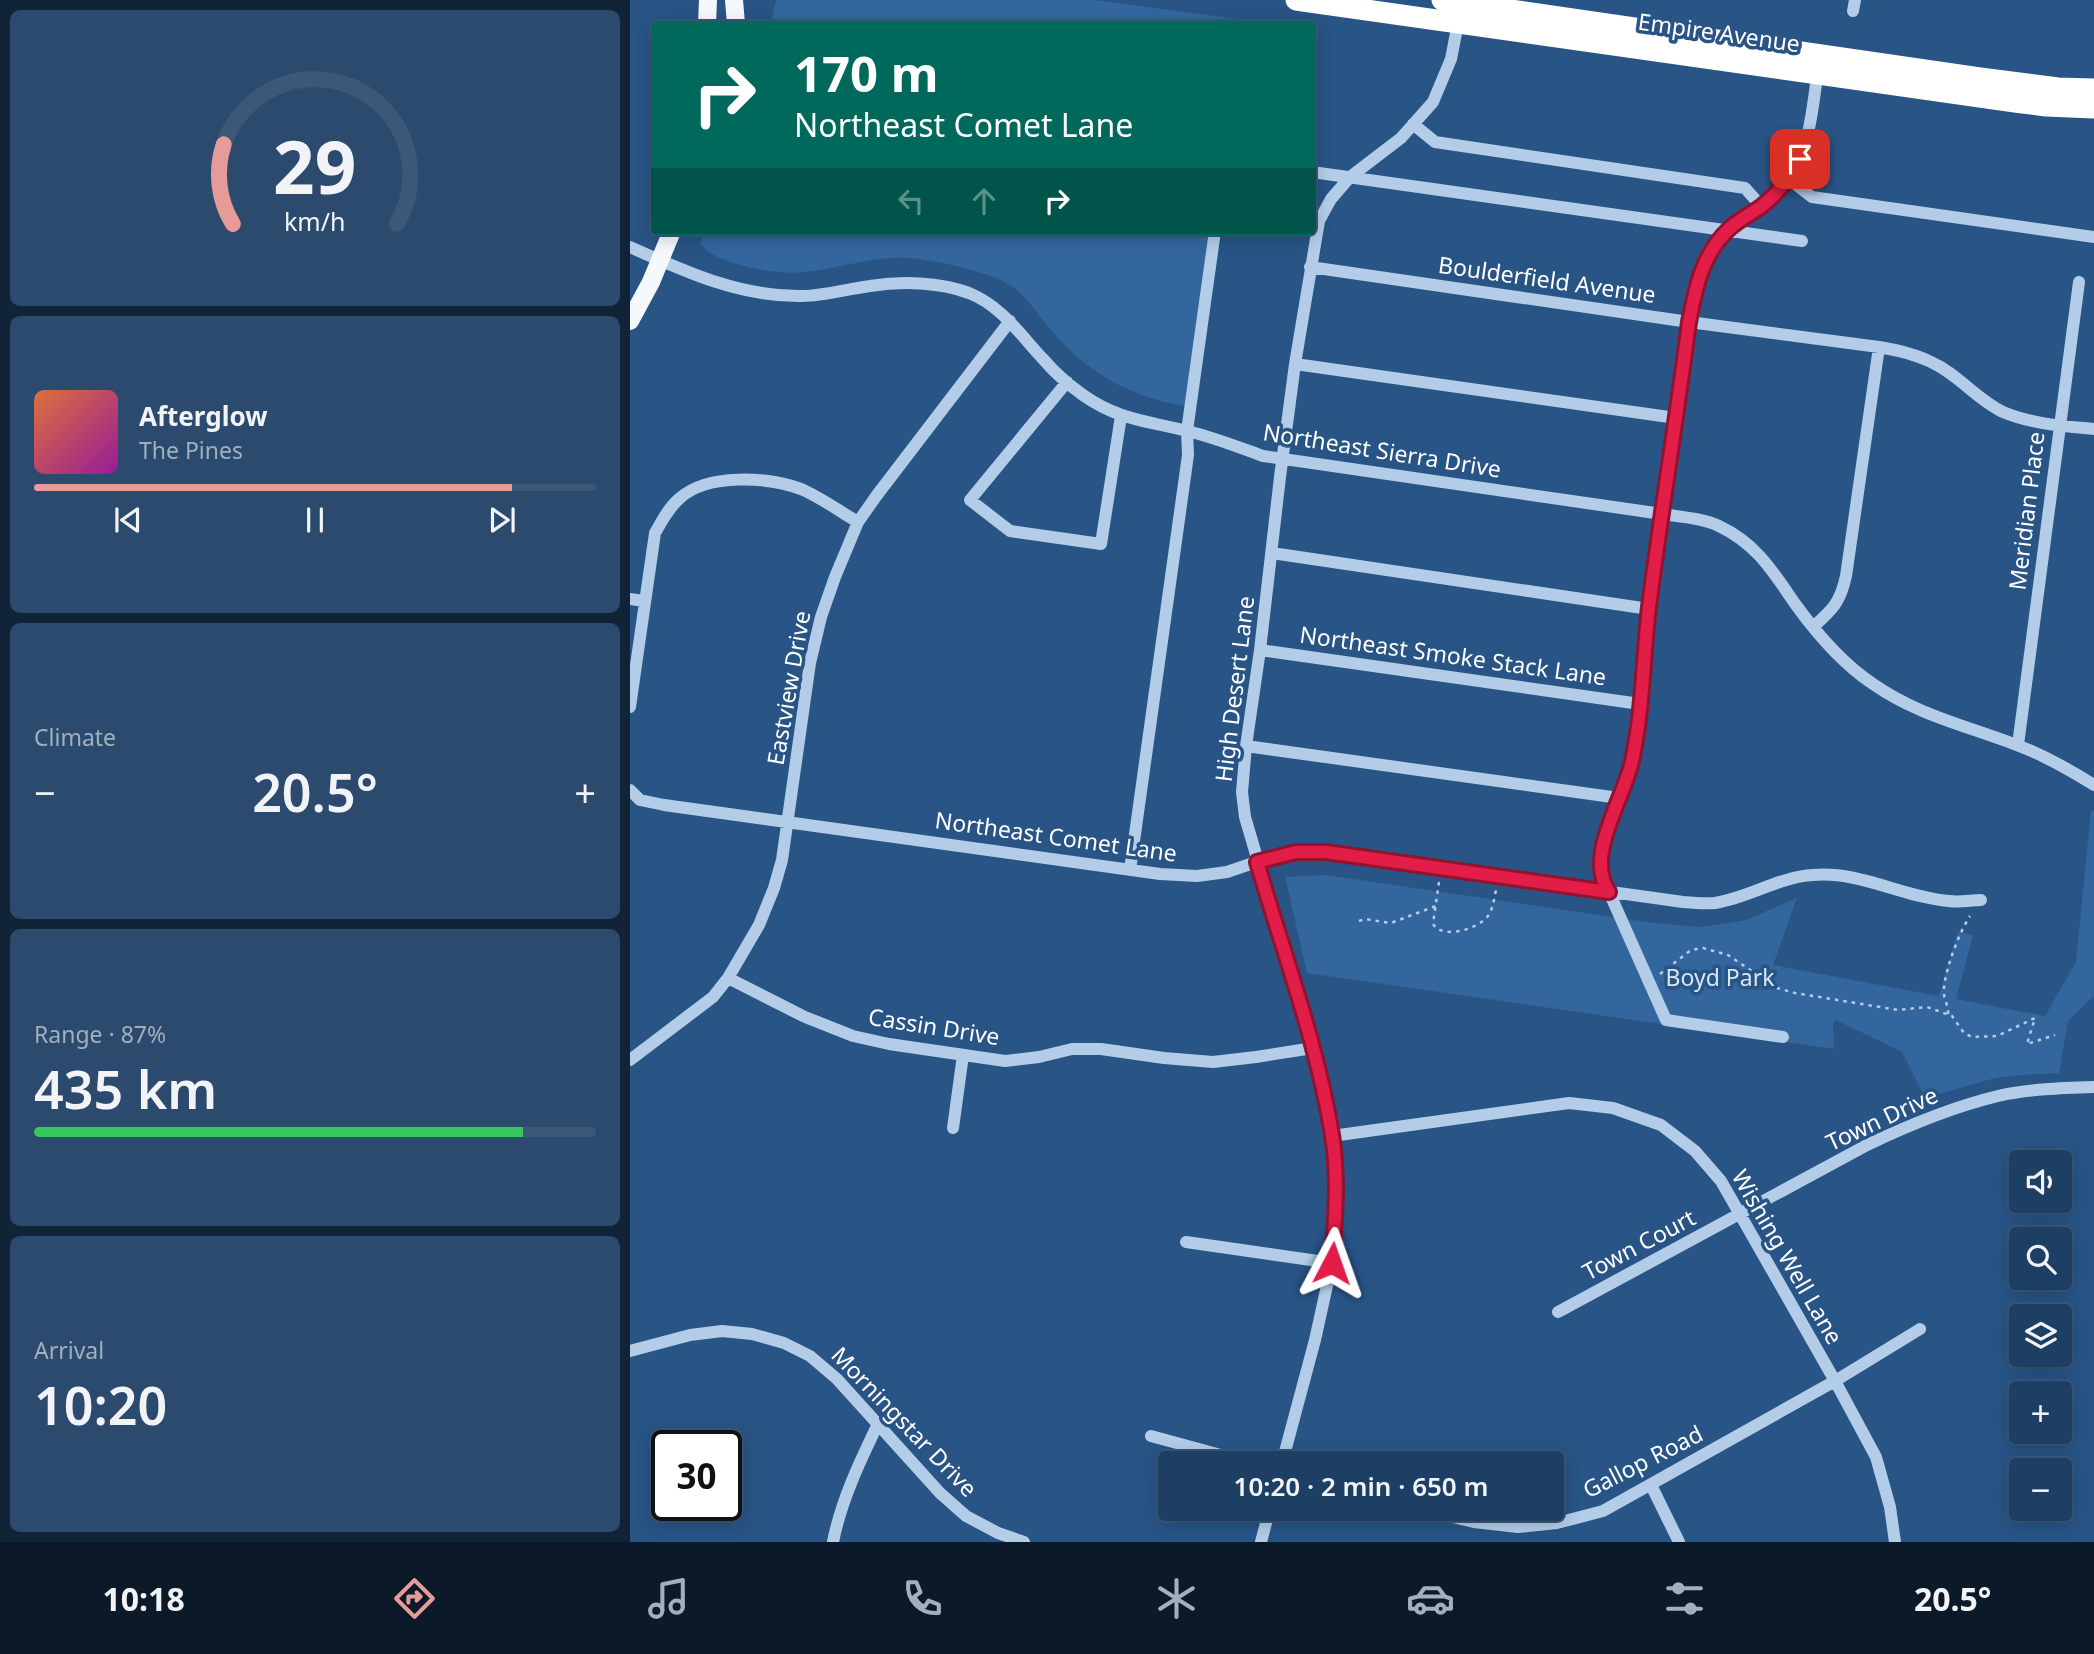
<!DOCTYPE html>
<meta charset="utf-8">
<style>
:root{--surface:#1e3f64;--page:#2b4a6d;--text:#f1f3f6;--muted:#a1afbf;--line:#3c5878;--accent:#e69b98}
body{margin:0;font-family:"Noto Sans",sans-serif;background:var(--page);color:var(--text);height:100vh;display:flex;flex-direction:column;font-size:26px;white-space:nowrap}
*{box-sizing:border-box;margin:0}
p{font-size:23px;color:var(--muted)}
.icon{flex:none;width:38px;height:38px;fill:none;stroke:currentColor;stroke-width:2;stroke-linecap:round;stroke-linejoin:round}
.map{position:relative;flex:1;overflow:hidden}
.drawer{display:flex;flex-direction:column;gap:10px;padding:10px;background:#102337;width:630px}
.drawer>*{flex:none}
.top-card{position:absolute;left:21px;top:21px;width:665px;height:214px;border-radius:7px;box-shadow:0 4px 18px #0003,0 0 0 2px var(--line);background:#00695c;color:#fff;overflow:hidden}
.buttons{position:absolute;left:1379px;top:1150px;display:grid;gap:14px}
.buttons a{display:grid;place-items:center;width:63px;height:63px;border-radius:7px;background:var(--surface);box-shadow:0 4px 18px #0003,0 0 0 2px var(--line);font-size:35px}
.speed{position:absolute;left:21px;top:1430px;display:flex;gap:14px;font-size:35px;font-weight:700;text-align:center}
.speed>*{display:grid;place-content:center;width:91px;height:91px;border-radius:50%;background:var(--surface);box-shadow:0 4px 18px #0003,0 0 0 2px var(--line);line-height:1}
.speed .limit{border:4px solid #111;border-radius:10px;background:#fff;color:#111}
.pin{position:absolute;display:grid;place-items:center;width:60px;height:60px;color:#fff;margin:-30px;border-radius:14px;box-shadow:0 4px 10px #0006}
.me{position:absolute;width:77px;margin:-38px;rotate:4deg;stroke-linejoin:round;filter:drop-shadow(0 0 5px #0008)}
.turn{display:flex;align-items:center;gap:24px;height:147px;padding:0 28px;font-size:32px}
.turn .icon{width:91px;height:91px;stroke-width:2.5}
.turn b{display:block;font-size:49px;line-height:60px}
.lanes{display:flex;align-items:center;height:66px;padding:0 28px;background:#0003;justify-content:center;gap:35px;direction:ltr}
.lanes .off{opacity:.35}
.big{font-size:52px;font-weight:600;line-height:1.1}
.drawer .card{flex:1;display:flex;flex-direction:column;justify-content:center;gap:10px;min-width:0;padding:0 24px;border-radius:10px;background:var(--page)}
.drawer .dial{align-items:center;gap:0}
.dial svg{height:182px;overflow:visible;fill:none;stroke:var(--line);stroke-width:7;stroke-linecap:round;text-anchor:middle}
.dial text{fill:var(--text);stroke:none}
.song{display:flex;align-items:center;gap:21px}
.cover{width:84px;height:84px;border-radius:10px;background:linear-gradient(135deg,hsl(20 70% 55%),hsl(300 70% 35%))}
.played{height:7px;border-radius:4px;background:linear-gradient(90deg,var(--accent) 85%,var(--line) 85%)}
.keys{display:flex;justify-content:space-around;direction:ltr}
.heat{display:flex;justify-content:space-between;align-items:center;font-size:38px;direction:ltr}
.charge{height:10px;border-radius:5px;background:linear-gradient(90deg,#34c759 87%,var(--line) 0)}
.trip{position:absolute;left:528px;top:1451px;width:406px;height:70px;border-radius:7px;background:var(--surface);box-shadow:0 4px 18px #0003,0 0 0 2px var(--line);font-weight:600;line-height:70px;text-align:center}
.tab-bar{display:flex;height:112px;justify-content:space-around;align-items:center;background:#0c1928;color:var(--muted)}
.tab-bar .icon{width:49px;height:49px}
.tab-bar .on{color:var(--accent)}
.tab-bar b{font-size:32px;color:var(--text)}
main{display:flex;flex:1;min-height:0}
.map>svg:first-child{display:block}
.green{fill:#32669d}
.lines{fill:none;stroke-linecap:round;stroke-linejoin:round}
.path{stroke:#b3cde8;stroke-width:2.5;stroke-dasharray:3.5 5;stroke-linecap:butt}
.minor{stroke:#b3cde8;stroke-width:12}
.major{stroke:#f5f9fe;stroke-width:18}
.highway{stroke:#fff;stroke-width:21}
.route-casing{stroke:#92132f;stroke-width:18}
.route{stroke:#e11d48;stroke-width:12}
.labels{text-anchor:middle;stroke-width:7;stroke-linejoin:round;paint-order:stroke}
.street-label{font-size:23px;fill:#fff;stroke:#285486}
.park-label{font-size:23px;fill:#d7e6f6;stroke:#285486}
</style>
<main>
<section class="drawer">
<div class="card dial"><svg viewBox="0 0 100 80">
<path d="M14 69A42 42 0 1 1 86 69"/>
<path d="M14 69A42 42 0 0 1 10 34" stroke="#e69b98"/>
<text x="50" y="56" font-size="32" font-weight="700">29</text>
<text x="50" y="72" font-size="11">km/h</text>
</svg></div>
<div class="card">
<div class="song"><i class="cover"></i><div><b>Afterglow</b><p>The Pines</p></div></div>
<div class="played"></div>
<div class="keys"><svg class="icon" aria-label="previous" viewBox="0 0 24 24"><path d="M18 5L8 12l10 7zM5 5v14"/></svg><svg class="icon" aria-label="pause" viewBox="0 0 24 24"><path d="M8 5v14M16 5v14"/></svg><svg class="icon" aria-label="next" viewBox="0 0 24 24"><path d="M6 5l10 7-10 7zM19 5v14"/></svg></div>
</div>
<div class="card"><p>Climate</p>
<div class="heat"><a>−</a><b class="big">20.5°</b><a>+</a></div>
</div>
<div class="card"><p>Range · 87%</p><b class="big">435 km</b><div class="charge"></div></div>
<div class="card"><p>Arrival</p><b class="big">10:20</b></div>
</section>
<div class="map">
<svg width="1464" height="1542" viewBox="0 0 1464 1542">
<rect width="100%" height="100%" fill="#285486"/>
<path class="green" d="M146,0H464L608,19L607,24H141Z
M75,231H580L555,406C498,396 457,373 420,329C406,313 396,294 376,283C355,271 319,264 295,260C253,252 214,268 174,272C149,275 83,265 70,243Z
M1461,810L1464,811V996L1438,1021L1429,1073L1391,1075L1365,1078L1295,1098L1272,1052L1206,1020L1203,1023L1204,1049L677,973L655,877L695,875L1024,923L1070,927L1098,923L1116,920L1167,898L1143,965L1309,996L1328,931L1343,935L1326,999L1415,1016L1446,962Z"/>
<g class="lines">
<path class="path" d="M809,882L803,924C813,940 848,929 858,916C863,909 864,899 866,890
M729,921L735,919L761,923L806,906
M1030,974L1061,950L1073,948L1098,955L1147,988L1165,993L1268,1010L1297,1007L1322,1016L1334,1033L1342,1037L1367,1036L1405,1018L1397,1044L1425,1035
M1318,1014C1319,1005 1312,997 1314,988C1316,967 1329,933 1340,916"/>
<path class="minor" d="M1223,11L1225,0
M783,124L805,142L1115,188L1131,206
M682,172L1172,241
M1159,179L1182,197L1464,237
M0,247C56,272 110,297 172,296C194,296 217,289 240,286C272,281 309,282 339,293C372,306 391,336 414,360C425,373 439,385 453,395C488,420 518,421 557,431C583,437 608,447 633,456L1032,514C1051,517 1072,518 1089,526C1127,544 1143,572 1166,605C1187,634 1213,664 1243,684C1289,716 1338,726 1389,746C1416,756 1440,770 1464,785
M680,267L1059,322L1249,347C1267,350 1285,354 1301,362C1328,374 1346,399 1373,412C1401,424 1434,426 1464,429
M665,364L1046,418
M437,382L340,500L380,531L471,544L491,416
M642,553L1019,609
M0,599L14,601
M1183,627C1203,609 1210,603 1216,576L1249,347
M630,650L1010,704
M0,707L25,533C32,521 39,507 50,498C78,473 138,477 171,489C190,497 209,511 228,522
M1388,745L1449,282
M616,746L989,798
M0,790L10,800L34,805L530,874L567,876L597,872L647,855L666,852H696L1053,902C1064,903 1075,904 1085,903C1119,898 1148,877 1183,875C1231,871 1272,897 1319,901C1329,903 1341,900 1351,900
M500,870L558,455L557,431L585,231
M98,978L175,1017L223,1036L259,1044L375,1061L409,1057L442,1049H471L534,1058L583,1062L626,1057L683,1048
M1153,1037L1036,1020L979,892C954,855 994,799 1002,761C1012,710 1013,658 1019,607C1031,512 1046,417 1059,322C1062,308 1063,293 1067,280C1075,255 1094,232 1115,217C1131,205 1148,194 1160,178C1180,148 1183,104 1188,69
M0,1060L83,997L98,978L129,925L144,888L152,860L180,663L191,617L205,577L228,522L247,495L380,321
M323,1128L333,1055
M702,1136L939,1103L983,1108L1031,1125L1065,1151L1091,1181L1205,1381L1246,1457L1260,1507L1265,1542
M556,1242L702,1263
M928,1312L1237,1145C1279,1125 1322,1107 1368,1096C1399,1089 1432,1088 1464,1087
M0,1351L60,1335L92,1331L122,1334L154,1343L180,1356L207,1379L310,1493L336,1516L368,1533L394,1542
M521,1436L620,1463
M652,1463L685,1340L702,1263L707,1200L702,1136L683,1048L615,817L612,792L616,746L630,650L650,477L665,364L689,221L701,199L720,177L771,138L803,102L821,59L829,18
M1021,1485L1049,1542
M785,1508L844,1522L888,1527L927,1523L973,1511L1205,1381L1290,1329
M203,1542C211,1501 230,1461 248,1424
M631,1542L640,1508"/>
<path class="major" d="M104,0L106,24
M77,24L78,0
M0,321L21,282L42,231"/>
<path class="highway" d="M666,0L1385,102L1416,106L1464,108
M812,0L1350,78L1428,88L1464,89"/>
</g>
<g class="lines">
<defs>
<path id="route" d="M702,1263C705,1220 709,1177 702,1135C687,1042 653,952 627,862L666,852H696L979,892C954,856 994,799 1002,761C1013,711 1013,658 1019,607C1031,512 1047,417 1059,322C1066,286 1072,254 1100,228C1110,219 1121,214 1132,206C1148,193 1160,178 1170,159"/>
</defs>
<use href="#route" class="route-casing"/>
<use href="#route" class="route"/>
</g>
<g class="labels">
<g class="street-label">
<text transform="translate(1089 33) rotate(8)" y="8">Empire Avenue</text>
<text transform="translate(917 280) rotate(8)" y="8">Boulderfield Avenue</text>
<text transform="translate(752 451) rotate(9)" y="8">Northeast Sierra Drive</text>
<text transform="translate(1397 511) rotate(-83)" y="8">Meridian Place</text>
<text transform="translate(823 656) rotate(8)" y="8">Northeast Smoke Stack Lane</text>
<text transform="translate(159 688) rotate(-80)" y="8">Eastview Drive</text>
<text transform="translate(605 689) rotate(-83)" y="8">High Desert Lane</text>
<text transform="translate(426 837) rotate(8)" y="8">Northeast Comet Lane</text>
<text transform="translate(304 1027) rotate(9)" y="8">Cassin Drive</text>
<text transform="translate(1252 1119) rotate(-25)" y="8">Town Drive</text>
<text transform="translate(1009 1245) rotate(-28)" y="8">Town Court</text>
<text transform="translate(1157 1257) rotate(60)" y="8">Wishing Well Lane</text>
<text transform="translate(274 1422) rotate(46)" y="8">Morningstar Drive</text>
<text transform="translate(1013 1462) rotate(-27)" y="8">Gallop Road</text>
</g>
<g class="park-label">
<text x="1090" y="986">Boyd Park</text>
</g>
</g>
</svg>
<div class="buttons">
<a><svg class="icon" aria-label="sound" viewBox="0 0 24 24"><path d="M4 9h4l5-4v14l-5-4H4zM17 9q2 3 0 6"/></svg></a>
<a><svg class="icon" aria-label="search" viewBox="0 0 24 24"><circle cx="10" cy="10" r="6"/><path d="M15 15l6 6"/></svg></a>
<a><svg class="icon" aria-label="layers" viewBox="0 0 24 24"><path d="M12 4l9 5-9 5-9-5zM3 14l9 5 9-5"/></svg></a>
<a>+</a>
<a>−</a>
</div>
<div class="speed"><div class="limit">30</div></div>
<div class="pin" style="left:1170px;top:159px;background:#d93025"><svg class="icon" aria-label="arrive" viewBox="0 0 24 24"><path d="M6 21V4h12l-3 4 3 4H6"/></svg></div>
<svg class="me" style="left:702px;top:1263px" viewBox="-20 -20 40 40"><path d="M0-17L14 15 0 8-14 15z" fill="#e11d48" stroke="#fff" stroke-width="4"/></svg>
<div class="trip">10:20 · 2 min · 650 m</div>
<div class="top-card">
<div class="turn"><svg class="icon" aria-label="right" viewBox="0 0 24 24"><path d="M7 20v-9h11M14 6l5 5-5 5"/></svg><div><b>170 m</b>Northeast Comet Lane</div></div>
<div class="lanes"><svg class="icon off" aria-label="left" viewBox="0 0 24 24"><path d="M17 20v-9H6M10 6l-5 5 5 5"/></svg><svg class="icon off" aria-label="ahead" viewBox="0 0 24 24"><path d="M12 20V5M6 11l6-6 6 6"/></svg><svg class="icon" aria-label="right" viewBox="0 0 24 24"><path d="M7 20v-9h11M14 6l5 5-5 5"/></svg></div>
</div>
</div>
</main>
<nav class="tab-bar">
<b>10:18</b>
<svg class="icon on" aria-label="directions" viewBox="0 0 24 24"><path d="M12 3l9 9-9 9-9-9zM9 14v-3h6M13 9l2 2-2 2"/></svg>
<svg class="icon" aria-label="music" viewBox="0 0 24 24"><path d="M9 18V5l10-2v13"/><circle cx="6" cy="18" r="3"/><circle cx="16" cy="16" r="3"/></svg>
<svg class="icon" aria-label="phone" viewBox="0 0 24 24"><path d="M5 4h4l2 5-3 2q2 4 5 5l2-3 5 2v4C11 20 4 13 5 4z"/></svg>
<svg class="icon" aria-label="climate" viewBox="0 0 24 24"><path d="M12 3v18M4 7l16 10M4 17L20 7"/></svg>
<svg class="icon" aria-label="car" viewBox="0 0 24 24"><path d="M5 17H2v-5l4-1 3-4h7l3 4 3 1v5h-3M9 17h6M6 11h13"/><circle cx="7" cy="17" r="2"/><circle cx="17" cy="17" r="2"/></svg>
<svg class="icon" aria-label="filters" viewBox="0 0 24 24"><path d="M4 7h16M4 17h16"/><circle cx="9" cy="7" r="2"/><circle cx="15" cy="17" r="2"/></svg>
<b>20.5°</b>
</nav>
